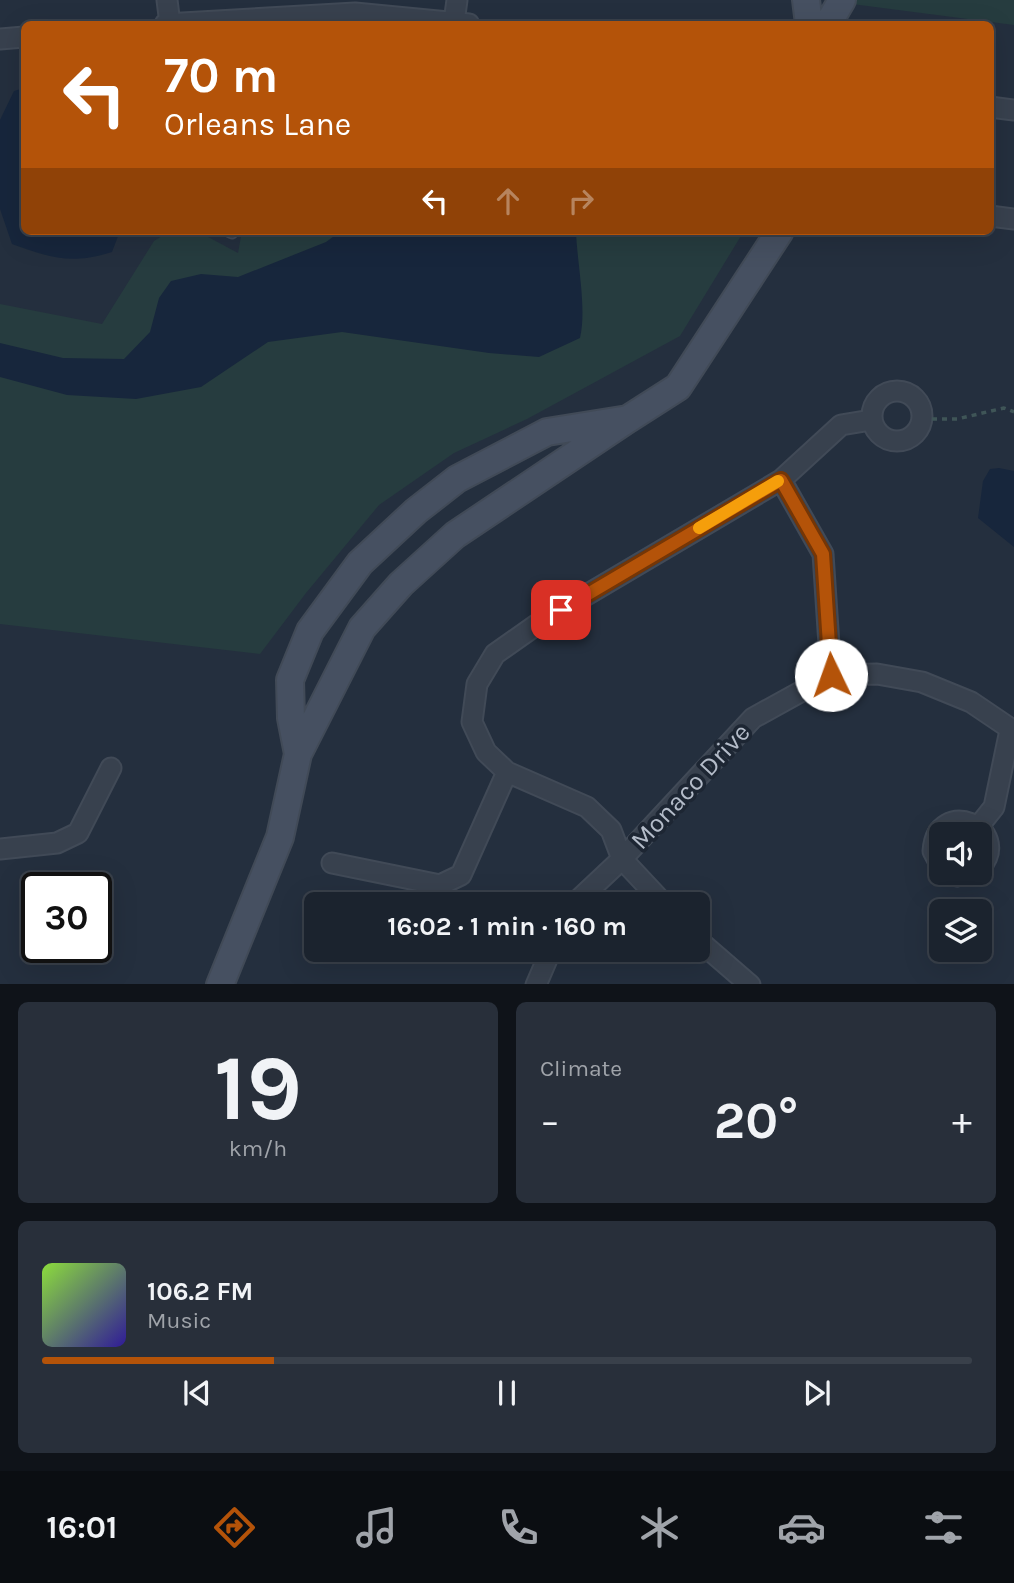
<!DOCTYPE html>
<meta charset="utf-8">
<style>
:root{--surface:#1b232e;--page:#282f3a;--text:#f1f3f6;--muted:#a0a4aa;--line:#39404a;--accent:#b45309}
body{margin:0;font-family:Karla,sans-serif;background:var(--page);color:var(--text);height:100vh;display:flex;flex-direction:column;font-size:26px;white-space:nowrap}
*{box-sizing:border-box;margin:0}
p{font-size:23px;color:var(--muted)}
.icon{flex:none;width:38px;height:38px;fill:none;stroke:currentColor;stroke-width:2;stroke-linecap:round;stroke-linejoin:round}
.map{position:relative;height:984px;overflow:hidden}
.panel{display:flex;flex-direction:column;gap:18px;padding:18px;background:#0f1319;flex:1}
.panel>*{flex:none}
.guide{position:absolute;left:21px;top:21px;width:973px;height:214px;border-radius:10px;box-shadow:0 7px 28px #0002,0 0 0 2px var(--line);background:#b45309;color:#fff;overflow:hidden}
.buttons{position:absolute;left:929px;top:822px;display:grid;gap:14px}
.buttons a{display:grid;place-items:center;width:63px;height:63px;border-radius:10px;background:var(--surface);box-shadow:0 7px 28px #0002,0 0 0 2px var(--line);font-size:35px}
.speed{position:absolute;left:21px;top:872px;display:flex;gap:14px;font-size:35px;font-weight:700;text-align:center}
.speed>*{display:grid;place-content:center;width:91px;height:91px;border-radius:50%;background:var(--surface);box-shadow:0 7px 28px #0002,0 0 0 2px var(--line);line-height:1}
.speed .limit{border:4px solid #111;border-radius:10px;background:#fff;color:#111}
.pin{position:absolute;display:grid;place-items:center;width:60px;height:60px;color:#fff;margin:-30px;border-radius:14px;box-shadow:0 4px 10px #0006}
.me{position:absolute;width:77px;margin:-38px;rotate:357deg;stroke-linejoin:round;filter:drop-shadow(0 0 5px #0008)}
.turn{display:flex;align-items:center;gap:24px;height:147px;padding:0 28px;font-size:32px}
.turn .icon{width:91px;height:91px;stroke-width:2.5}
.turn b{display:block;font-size:49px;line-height:60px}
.lanes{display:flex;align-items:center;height:66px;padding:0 28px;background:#0003;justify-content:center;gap:35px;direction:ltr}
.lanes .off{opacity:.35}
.big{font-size:52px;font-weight:700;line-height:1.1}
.panel .widget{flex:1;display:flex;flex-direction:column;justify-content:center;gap:10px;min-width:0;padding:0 24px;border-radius:10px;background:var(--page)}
.panel .dial{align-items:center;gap:0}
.dial b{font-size:91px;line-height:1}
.song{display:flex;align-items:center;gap:21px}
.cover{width:84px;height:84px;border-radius:10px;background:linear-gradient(135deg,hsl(90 70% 55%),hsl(250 70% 35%))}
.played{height:7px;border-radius:4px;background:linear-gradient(90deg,var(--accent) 25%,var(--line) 25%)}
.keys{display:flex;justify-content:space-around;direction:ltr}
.heat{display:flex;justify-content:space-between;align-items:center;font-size:38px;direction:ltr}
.panel .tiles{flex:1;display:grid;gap:18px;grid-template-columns:1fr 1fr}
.widget:last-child{grid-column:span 2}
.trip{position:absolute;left:304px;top:892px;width:406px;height:70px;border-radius:10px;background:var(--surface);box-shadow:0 7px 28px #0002,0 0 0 2px var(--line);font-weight:700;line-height:70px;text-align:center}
.tab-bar{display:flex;height:112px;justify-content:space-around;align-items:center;background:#0b0e12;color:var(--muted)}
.tab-bar .icon{width:49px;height:49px}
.tab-bar .selected{color:var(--accent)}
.tab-bar b{font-size:32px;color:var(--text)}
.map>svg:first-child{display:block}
.green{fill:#263c3f}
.water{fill:#17263c}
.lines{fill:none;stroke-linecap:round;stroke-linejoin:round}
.lane-casing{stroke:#414a57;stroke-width:13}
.street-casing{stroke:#414a57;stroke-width:23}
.secondary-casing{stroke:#414a57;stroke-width:30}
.path{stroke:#3f5557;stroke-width:3.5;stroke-dasharray:5 5;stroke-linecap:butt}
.lane{stroke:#38414e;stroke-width:10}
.street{stroke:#38414e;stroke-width:19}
.secondary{stroke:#465061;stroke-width:26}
.route-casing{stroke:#753606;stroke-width:18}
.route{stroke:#b45309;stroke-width:12}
.slow{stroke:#f59e0b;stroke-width:12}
.labels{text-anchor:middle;stroke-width:7;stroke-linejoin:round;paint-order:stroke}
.street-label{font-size:26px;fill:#b4bcc9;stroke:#1d2633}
</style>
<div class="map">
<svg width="1014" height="985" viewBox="0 0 1014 985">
<rect width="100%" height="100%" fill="#242f3e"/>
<path class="green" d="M855,0H1014V25L852,4Z
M170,231H197L238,253L242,231L266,234L273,231H744L680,336L527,419L454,453L379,505L306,593L260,654L0,624V304L102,324L154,241Z"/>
<path class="water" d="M24,88V231H120L112,252C70,265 52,258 12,244L0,209V120L14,91Z
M341,231H576C577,263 587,308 580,338L539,357L489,353L342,332L268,342L201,387L136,399L67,395L0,377V343L63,358L124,359L150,332L159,298L171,281L201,274L238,277L326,242Z
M999,468L1014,471V547L978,518L983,481L990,469Z"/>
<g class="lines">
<defs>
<path id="lane" d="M228,231L232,233"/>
<path id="street" d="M167,0L170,24
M454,22L457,0
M165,24L355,13L469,24
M0,39L24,37
M990,107L1014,110
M990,216L1014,219
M872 416a25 25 0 1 1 50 0a25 25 0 1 1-50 0Z
M781,480L823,554L831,675
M978,827L994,807L1010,730
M0,849L57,843L78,833L111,768
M332,863L440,885L461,875L507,772
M942,868L933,851C937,795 1014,828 980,868
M949,873L957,876L973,873
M573,905L622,859L753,718L831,675L877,674L922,682L971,702L1014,731
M665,905L622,859L611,830L587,807L507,772L486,752L472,722L477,684L495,654L539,623L781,480L841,425L871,420
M698,940L750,985
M536,985L551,950"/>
<path id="secondary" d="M806,0L809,24
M828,24L842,0
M628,419L678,387L780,231
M220,985L280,837L298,754L362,628L401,584L455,535L628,419L547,432L457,479L416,511L360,563L310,631L290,680L291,718L298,754"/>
</defs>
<use href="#lane" class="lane-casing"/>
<use href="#street" class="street-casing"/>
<use href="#secondary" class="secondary-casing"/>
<path class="path" d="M922,419H957L1004,408L1014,412"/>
<use href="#lane" class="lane"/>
<use href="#street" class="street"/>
<use href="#secondary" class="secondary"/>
</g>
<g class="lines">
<defs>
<path id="route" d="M561,610L781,480L823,554L831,675"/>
</defs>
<use href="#route" class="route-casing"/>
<use href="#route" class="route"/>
<path class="slow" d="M699,528L778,481"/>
</g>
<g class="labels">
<g class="street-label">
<text transform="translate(690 786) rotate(-47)" y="9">Monaco Drive</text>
</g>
</g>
</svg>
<div class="buttons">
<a><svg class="icon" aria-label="sound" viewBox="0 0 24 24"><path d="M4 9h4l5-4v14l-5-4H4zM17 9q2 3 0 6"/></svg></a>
<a><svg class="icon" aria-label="layers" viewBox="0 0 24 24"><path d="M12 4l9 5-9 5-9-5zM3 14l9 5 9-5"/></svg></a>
</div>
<div class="speed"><div class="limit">30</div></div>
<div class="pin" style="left:561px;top:610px;background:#d93025"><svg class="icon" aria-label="arrive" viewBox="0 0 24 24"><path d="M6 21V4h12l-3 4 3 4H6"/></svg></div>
<svg class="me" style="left:831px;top:675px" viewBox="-20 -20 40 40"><circle r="19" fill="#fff"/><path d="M0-13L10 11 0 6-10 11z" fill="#b45309"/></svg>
<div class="trip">16:02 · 1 min · 160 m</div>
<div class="guide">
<div class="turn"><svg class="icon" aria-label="left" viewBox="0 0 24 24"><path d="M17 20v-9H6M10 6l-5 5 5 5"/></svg><div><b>70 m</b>Orleans Lane</div></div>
<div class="lanes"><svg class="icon" aria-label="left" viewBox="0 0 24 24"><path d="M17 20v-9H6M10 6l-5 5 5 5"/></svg><svg class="icon off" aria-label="ahead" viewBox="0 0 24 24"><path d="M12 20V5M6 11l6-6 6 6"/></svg><svg class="icon off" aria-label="right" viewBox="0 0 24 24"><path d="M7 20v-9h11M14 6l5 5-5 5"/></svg></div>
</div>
</div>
<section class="panel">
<div class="tiles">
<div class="widget dial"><b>19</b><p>km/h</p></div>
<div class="widget"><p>Climate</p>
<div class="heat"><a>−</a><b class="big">20°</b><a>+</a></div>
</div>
<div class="widget">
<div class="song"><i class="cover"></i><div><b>106.2 FM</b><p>Music</p></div></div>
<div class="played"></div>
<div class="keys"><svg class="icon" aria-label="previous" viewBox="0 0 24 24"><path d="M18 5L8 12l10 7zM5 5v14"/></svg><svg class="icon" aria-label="pause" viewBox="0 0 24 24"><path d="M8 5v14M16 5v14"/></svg><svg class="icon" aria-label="next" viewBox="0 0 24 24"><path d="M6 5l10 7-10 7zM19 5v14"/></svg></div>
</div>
</div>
</section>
<nav class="tab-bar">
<b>16:01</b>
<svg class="icon selected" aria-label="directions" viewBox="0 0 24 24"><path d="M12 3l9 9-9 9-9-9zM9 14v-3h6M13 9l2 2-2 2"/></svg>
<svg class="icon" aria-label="music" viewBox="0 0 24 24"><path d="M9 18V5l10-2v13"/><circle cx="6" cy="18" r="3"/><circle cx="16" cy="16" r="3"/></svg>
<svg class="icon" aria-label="phone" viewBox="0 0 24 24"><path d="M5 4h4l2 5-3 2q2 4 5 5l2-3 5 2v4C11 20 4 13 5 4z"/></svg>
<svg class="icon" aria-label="climate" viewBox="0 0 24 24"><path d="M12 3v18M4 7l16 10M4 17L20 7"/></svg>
<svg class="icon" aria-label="car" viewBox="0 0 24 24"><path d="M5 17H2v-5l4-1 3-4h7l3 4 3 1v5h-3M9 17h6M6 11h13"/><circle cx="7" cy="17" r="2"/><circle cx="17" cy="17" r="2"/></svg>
<svg class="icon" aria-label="filters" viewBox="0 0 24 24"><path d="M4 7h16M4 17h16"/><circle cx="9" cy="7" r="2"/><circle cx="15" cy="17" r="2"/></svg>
</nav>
